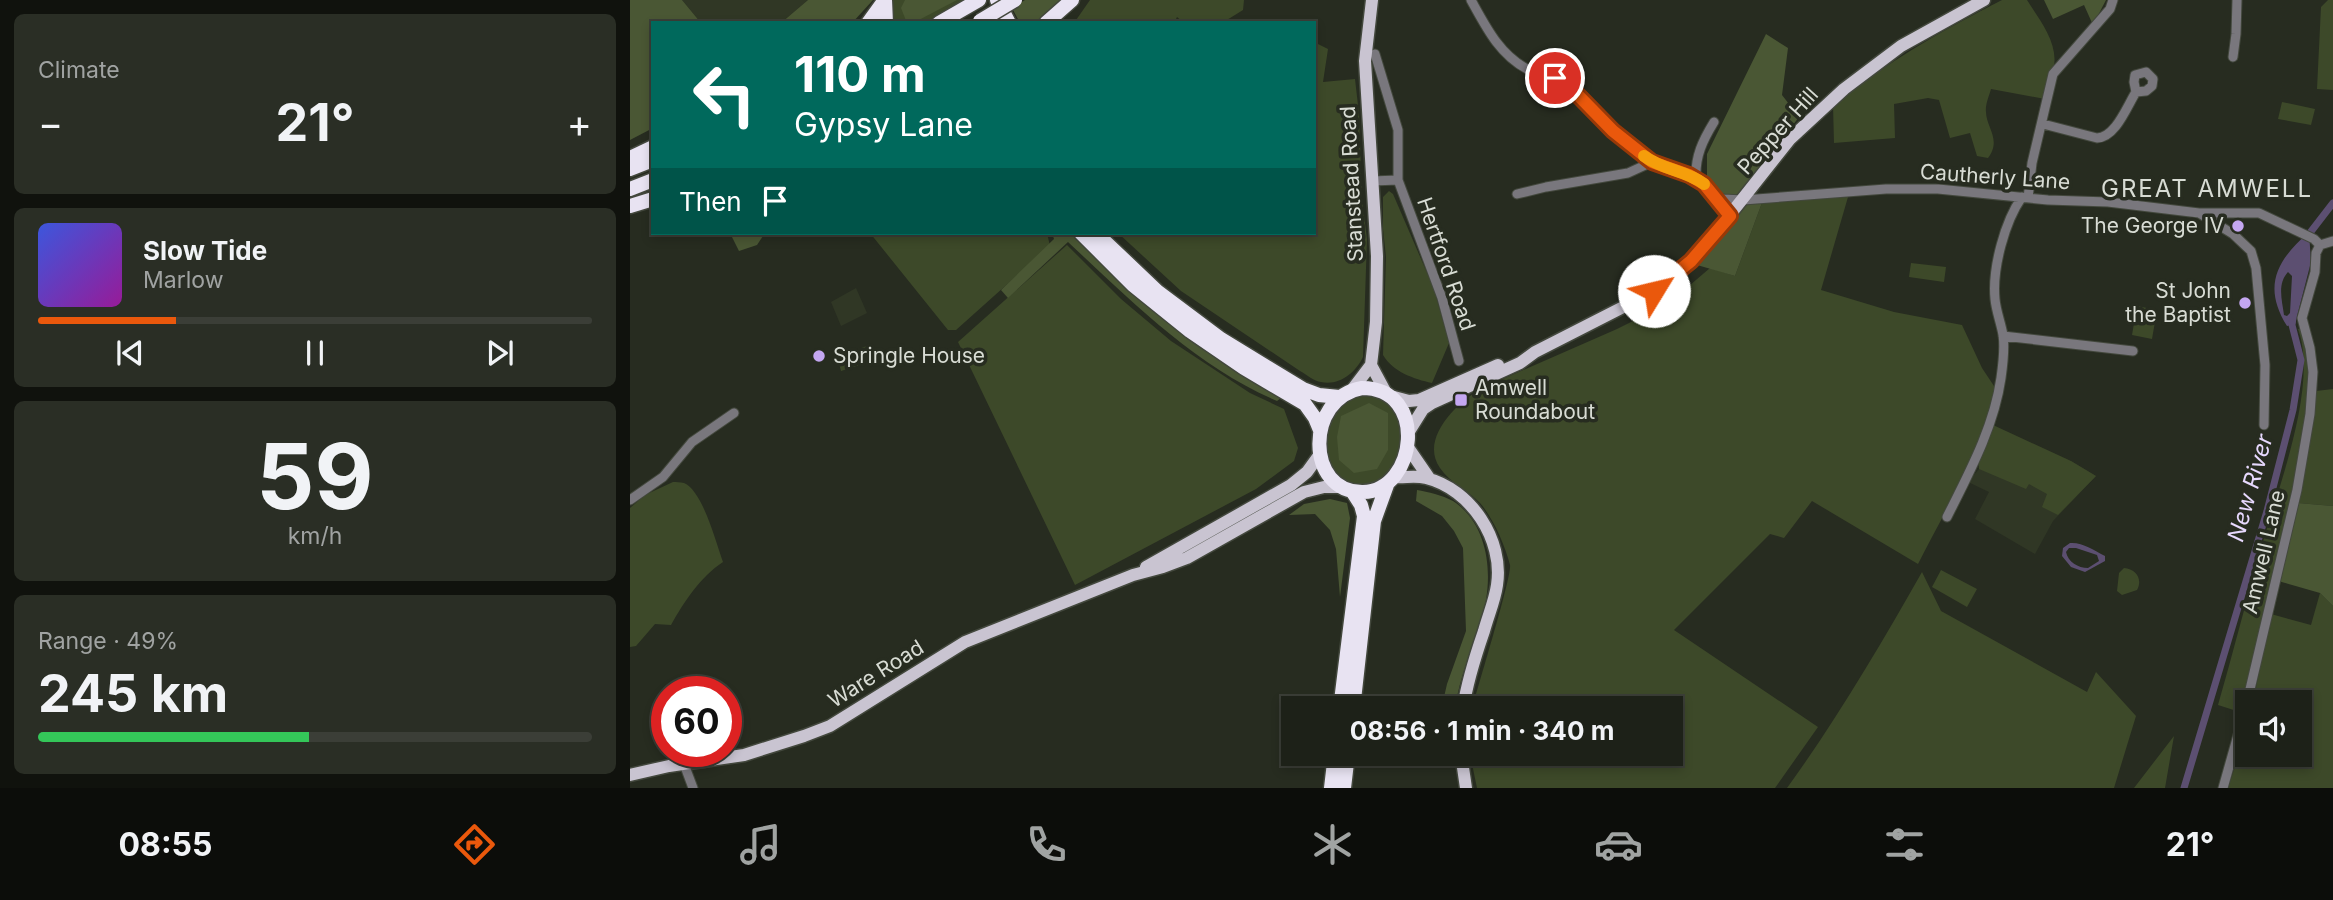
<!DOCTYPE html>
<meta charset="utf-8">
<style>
:root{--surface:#1d2118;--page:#2a2e25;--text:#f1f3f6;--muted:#a0a3a2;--line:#3b3e37;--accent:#ea580c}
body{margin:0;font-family:Inter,sans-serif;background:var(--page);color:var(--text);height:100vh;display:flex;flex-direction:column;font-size:26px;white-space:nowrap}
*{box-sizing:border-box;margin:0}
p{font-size:23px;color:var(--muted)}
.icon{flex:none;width:38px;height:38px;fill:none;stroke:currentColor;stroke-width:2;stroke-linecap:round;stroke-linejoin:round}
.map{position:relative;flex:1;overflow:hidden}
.side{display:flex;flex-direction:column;gap:14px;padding:14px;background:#10120d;width:630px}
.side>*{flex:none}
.hud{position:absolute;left:21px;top:21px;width:665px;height:214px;border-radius:0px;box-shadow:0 4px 10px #0003,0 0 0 2px var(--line);background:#00695c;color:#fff;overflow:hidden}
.tools{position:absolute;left:1605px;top:690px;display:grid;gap:14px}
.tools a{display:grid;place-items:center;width:77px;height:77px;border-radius:0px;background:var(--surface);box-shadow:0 4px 10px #0003,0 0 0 2px var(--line);font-size:35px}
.speed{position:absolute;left:21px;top:676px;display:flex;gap:14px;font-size:35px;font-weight:700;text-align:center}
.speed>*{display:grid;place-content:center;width:91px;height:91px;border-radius:50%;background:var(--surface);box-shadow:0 4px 10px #0003,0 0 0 2px var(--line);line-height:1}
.speed .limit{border:10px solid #d22;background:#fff;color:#111}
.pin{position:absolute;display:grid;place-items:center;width:60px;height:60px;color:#fff;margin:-30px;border:4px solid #fff;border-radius:50%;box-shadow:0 2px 7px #0007}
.me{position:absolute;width:77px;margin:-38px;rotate:54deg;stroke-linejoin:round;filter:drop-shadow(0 0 5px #0008)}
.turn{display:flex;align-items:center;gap:24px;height:147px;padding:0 28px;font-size:32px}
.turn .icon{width:91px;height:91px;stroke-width:2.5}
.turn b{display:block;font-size:49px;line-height:60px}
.then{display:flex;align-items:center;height:66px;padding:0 28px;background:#0003;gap:14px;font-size:26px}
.big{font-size:52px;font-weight:700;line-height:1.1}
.side .widget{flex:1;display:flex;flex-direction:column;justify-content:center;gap:10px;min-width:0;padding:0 24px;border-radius:10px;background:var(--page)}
.side .dial{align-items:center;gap:0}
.dial b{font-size:91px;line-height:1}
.song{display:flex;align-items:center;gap:21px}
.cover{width:84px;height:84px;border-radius:10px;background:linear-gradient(135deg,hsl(230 70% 55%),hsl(300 70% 35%))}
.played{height:7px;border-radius:4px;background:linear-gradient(90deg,var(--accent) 25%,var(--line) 25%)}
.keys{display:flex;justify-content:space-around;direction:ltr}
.heat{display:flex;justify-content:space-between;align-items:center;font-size:38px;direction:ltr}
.charge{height:10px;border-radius:5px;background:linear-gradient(90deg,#34c759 49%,var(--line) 0)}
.trip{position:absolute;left:651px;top:696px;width:402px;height:70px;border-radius:0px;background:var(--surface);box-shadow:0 4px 10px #0003,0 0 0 2px var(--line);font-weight:700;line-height:70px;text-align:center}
.tab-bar{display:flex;height:112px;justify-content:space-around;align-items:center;background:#0c0d0a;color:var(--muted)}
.tab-bar .icon{width:49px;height:49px}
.tab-bar .selected{color:var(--accent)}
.tab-bar b{font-size:32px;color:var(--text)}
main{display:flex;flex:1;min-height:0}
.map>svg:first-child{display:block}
.built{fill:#303725}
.green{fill:#3d4929}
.forest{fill:#4a5734}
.water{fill:#5c4f71;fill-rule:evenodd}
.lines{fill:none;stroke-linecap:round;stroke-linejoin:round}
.canal{stroke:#5c4f71;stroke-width:7}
.minor-casing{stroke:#43483d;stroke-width:11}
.major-casing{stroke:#43483d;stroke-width:15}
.highway-casing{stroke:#43483d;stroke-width:17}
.minor{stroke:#79777d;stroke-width:9}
.major{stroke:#c9c4d1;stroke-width:12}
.highway{stroke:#e8e3f2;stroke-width:14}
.highway-bridge-casing{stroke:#43483d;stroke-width:17;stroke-linecap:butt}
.highway-bridge{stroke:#e8e3f2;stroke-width:14}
.route-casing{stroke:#983908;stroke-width:18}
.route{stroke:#ea580c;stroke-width:12}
.slow{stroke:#f59e0b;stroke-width:12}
.poi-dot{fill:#c4a7f1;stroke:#272c20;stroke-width:2.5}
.labels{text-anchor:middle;stroke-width:7;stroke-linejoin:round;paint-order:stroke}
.street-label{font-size:21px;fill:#d8dcd4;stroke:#272c20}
.poi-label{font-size:21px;fill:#d8dcd4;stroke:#272c20;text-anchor:end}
.water-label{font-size:23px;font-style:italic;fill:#e7d9fe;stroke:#272c20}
.quarter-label{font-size:24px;letter-spacing:2px;fill:#d8dcd4;stroke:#272c20}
</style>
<main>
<section class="side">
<div class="widget"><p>Climate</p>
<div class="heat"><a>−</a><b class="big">21°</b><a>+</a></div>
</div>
<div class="widget">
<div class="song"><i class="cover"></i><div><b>Slow Tide</b><p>Marlow</p></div></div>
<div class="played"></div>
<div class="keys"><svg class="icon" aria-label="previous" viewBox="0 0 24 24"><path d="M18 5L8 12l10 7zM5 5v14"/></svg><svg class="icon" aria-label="pause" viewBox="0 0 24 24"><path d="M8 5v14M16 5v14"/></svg><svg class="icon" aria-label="next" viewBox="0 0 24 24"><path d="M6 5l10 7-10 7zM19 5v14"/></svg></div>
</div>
<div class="widget dial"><b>59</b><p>km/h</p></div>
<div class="widget"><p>Range · 49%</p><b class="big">245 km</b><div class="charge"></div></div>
</section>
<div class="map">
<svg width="1703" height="788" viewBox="0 0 1703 788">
<rect width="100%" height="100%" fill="#272c20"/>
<path class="built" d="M52,0H178L151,23H71Z
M226,288L237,313L211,326L201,302Z
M1348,457L1441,461L1466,476L1423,521L1405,554L1345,519L1359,492L1338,482L1349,469Z"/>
<path class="green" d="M262,0H335L295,23H263Z
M460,0H614L613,10L592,23H554L547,17L544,23H444Z
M1372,0H1397C1409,19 1428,42 1424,66C1423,77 1418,88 1415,99L1361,89C1359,96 1355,105 1356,112C1356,127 1372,140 1358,158L1347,156L1340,133L1320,138L1309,100L1298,98L1264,104L1265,138L1204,143L1203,105C1256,63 1312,30 1372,0Z
M1698,0H1703V90L1687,89L1691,7Z
M684,42L698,49L693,82L725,79L729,114L732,201L737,239L733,357C726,372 710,386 691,382C684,381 677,375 670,371L551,291L488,233H684Z
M1652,102L1685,109L1681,125L1648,119Z
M759,191L763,194L804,289L819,343L802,383C784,379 763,372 753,355L756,257L753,229V197Z
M1218,197L1191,290L1264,312L1332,325L1352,368L1366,389C1353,450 1316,508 1288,564L1182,501L1154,538L1140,534L1044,630L1188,727L1145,788H847L840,754H1041V709H842C847,689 882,576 880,565C875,545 863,518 850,503C838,490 820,483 810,468C789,438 828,402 852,388L987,329L1039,303L1080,268L1105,276L1133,200Z
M240,233H417L420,246L326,330H318Z
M437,245L491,299L541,341L620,393L654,409L668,448L664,461L626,489L445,585L328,342Z
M1281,263L1316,267L1314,282L1279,277Z
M1507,306L1527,310L1522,339L1502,335Z
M1671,328C1696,380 1660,504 1647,560C1636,611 1624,662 1613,713L1588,705C1603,653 1616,601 1631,549C1647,490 1689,386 1668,329Z
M237,346L242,361L211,371L207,356Z
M1703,389V506L1668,503L1679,448L1686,391Z
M732,392L760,402L773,427L766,469L741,486L711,481L694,456L693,450L704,407Z
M1363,425L1441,461L1466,476L1428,515L1412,507L1417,494L1399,484L1396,489L1349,469L1348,457Z
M43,482C46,482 50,482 54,483C73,491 86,543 93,562C70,577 54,602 41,625L25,624L6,646L0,647V508L15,495Z
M1494,568C1506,569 1513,579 1507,590L1492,595L1487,591L1489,573Z
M1311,570L1347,589L1337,607L1302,587Z
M1292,572L1311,611L1457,692L1466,672L1506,716L1484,788H1157C1207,719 1250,646 1292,572Z
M1690,593L1703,606V788H1598L1617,730V754H1670V702H1623L1641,614L1681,625Z
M1544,736L1535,788H1504Z"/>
<path class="forest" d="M0,0H52L71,23H23V128L0,140Z
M178,0H243L222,23H151Z
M275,0H327L283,23H277L271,8Z
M395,0H432L406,22L390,23L382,8Z
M1414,0H1476L1463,25L1454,5L1423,19Z
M1136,34L1158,48L1152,95L1169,117L1108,197L1092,196L1077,178V154Z
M1133,200L1105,276L1067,265L1096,233L1117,203Z
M100,233H135L127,245L109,251Z
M422,233H445L651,398L647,401C567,367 501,301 438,242L378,298L371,290L424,239Z
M739,403L758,413V450L747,469L724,473L709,460L707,437L711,416Z
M787,490C798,492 812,495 823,501C861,526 864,581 851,620C842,650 829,678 825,709H812V706L817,684L836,631L833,548L824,531L812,516L786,501Z
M700,499L717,503L720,518L710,597L706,549L700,530L685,514L659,515L674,504Z
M1668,503L1703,506V606L1690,593L1648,581Z"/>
<path class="water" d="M1679,232L1681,262L1665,324L1657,326C1632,286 1647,260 1679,232ZM1658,272L1662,276L1660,313L1657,316L1654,315C1652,300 1647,284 1658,272Z
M1440,543C1452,542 1464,550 1475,556V561L1455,572L1441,567L1432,556L1433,548ZM1439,548H1446L1467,555L1469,561L1458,568C1448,568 1438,562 1436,552Z"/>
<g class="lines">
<path class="canal" d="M1676,238L1703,203
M1554,788L1637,511L1663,410L1671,360L1662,325L1663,317"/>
<defs>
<path id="minor" d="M841,0C856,27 869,54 897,69C912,77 928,77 941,88C969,111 989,140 1020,160C1031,168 1047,170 1060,175C1077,181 1091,201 1100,216
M745,54L768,130V180L812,298L829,361
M1603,57L1606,34L1607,0
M1413,124L1467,138C1486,137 1497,106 1506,92L1516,91L1522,86L1523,79L1516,72L1505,75L1504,82L1506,92
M1066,178C1065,156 1073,140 1084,122
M742,181L768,180
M887,194L916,187L998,173L1022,162
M1085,196L1093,199L1113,200L1256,189H1308L1418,200L1478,202L1569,213H1629L1684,239L1690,245
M1398,198L1402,163L1423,74L1480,9L1483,0
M1569,213L1603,234L1621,251L1626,268L1635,365L1634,425
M1690,245L1703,241
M1373,336L1503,351
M0,500L33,477L62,442L104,413
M1317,517C1339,473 1364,427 1371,378C1373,364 1375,348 1373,335C1371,323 1366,311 1365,299C1362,268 1375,221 1392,197
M1617,702L1667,490L1680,414L1683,372L1680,348L1672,318L1685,272L1686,253L1690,245
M54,764L63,788
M1593,788L1617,703"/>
<path id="major" d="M741,365L755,391
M722,390L741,365L746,322L747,256L735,61L742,0
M764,397L779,401L789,400L868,365
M778,433L793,409L802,403L890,363L905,352L1005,301L1039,281L1072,250L1160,139L1214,89L1271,46L1354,0
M777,446L799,478
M764,477C775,478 785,475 796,478C841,489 874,540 867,585C865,600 858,616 854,631C845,657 837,682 833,709
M516,567L661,485L677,472L690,454
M831,754L836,788
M0,775L39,766L114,755L174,736L200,726L335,642L503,575L533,567L557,558L674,492L694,487H713"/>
<path id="highway" d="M255,0L256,23
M367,0L379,23
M238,23L254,1
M309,23L349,0
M416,23L442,0
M0,158L23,147
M0,169L23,160
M0,189L23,180
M0,206L23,199
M451,233L503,285L560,331L614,368L675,404L685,418L690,430
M466,233L527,291L591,339L673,389L689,395L709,397
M732,388C799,388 787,491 733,492C675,493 675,398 732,388Z
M710,709L734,516L731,505L722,491
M723,709L744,521L757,485
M701,788L705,754
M714,788L718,754"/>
</defs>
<use href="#minor" class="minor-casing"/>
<use href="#major" class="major-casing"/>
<use href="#highway" class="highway-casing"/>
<use href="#minor" class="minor"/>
<use href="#major" class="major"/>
<use href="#highway" class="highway"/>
<defs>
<path id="highway-bridge" d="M350,21L385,0"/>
</defs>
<use href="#highway-bridge" class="highway-bridge-casing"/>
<use href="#highway-bridge" class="highway-bridge"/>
</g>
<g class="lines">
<defs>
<path id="route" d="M925,78L940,87L983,131L1022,162L1059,175L1074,184L1100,216L1061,261L1024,291"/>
</defs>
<use href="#route" class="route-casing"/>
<use href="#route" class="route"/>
<path class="slow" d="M1014,156C1032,170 1056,170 1074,184"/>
</g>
<g class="poi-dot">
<circle cx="1608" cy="226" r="7"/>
<circle cx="1615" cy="303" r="7"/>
<circle cx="189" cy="356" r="7"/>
<rect x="824" y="393" width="14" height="14" rx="3.5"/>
</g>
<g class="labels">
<g class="street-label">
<text transform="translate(1148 131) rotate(-48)" y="7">Pepper Hill</text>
<text transform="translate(1365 177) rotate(4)" y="7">Cautherly Lane</text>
<text transform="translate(722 184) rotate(-93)" y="7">Stanstead Road</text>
<text transform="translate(816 264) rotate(71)" y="7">Hertford Road</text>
<text transform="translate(1634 552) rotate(-77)" y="7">Amwell Lane</text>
<text transform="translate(246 674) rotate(-32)" y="7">Ware Road</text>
</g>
<g class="poi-label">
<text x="1594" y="233">The George IV</text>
<text x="1601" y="298">St John<tspan x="1601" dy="24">the Baptist</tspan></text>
<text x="203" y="363" text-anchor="start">Springle House</text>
<text x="845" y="395" text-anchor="start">Amwell<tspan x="845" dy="24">Roundabout</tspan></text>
</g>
<g class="water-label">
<text transform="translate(1620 488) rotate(-74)" y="8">New River</text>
</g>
<g class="quarter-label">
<text x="1577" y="197">GREAT AMWELL</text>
</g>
</g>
</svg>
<div class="tools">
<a><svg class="icon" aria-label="sound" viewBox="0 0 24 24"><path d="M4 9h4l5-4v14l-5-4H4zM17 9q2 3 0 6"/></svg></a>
</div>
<div class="speed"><div class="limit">60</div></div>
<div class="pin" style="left:925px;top:78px;background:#d93025"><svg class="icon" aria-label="arrive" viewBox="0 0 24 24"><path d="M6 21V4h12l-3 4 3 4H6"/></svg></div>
<svg class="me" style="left:1024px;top:291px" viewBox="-20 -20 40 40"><circle r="19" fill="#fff"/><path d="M0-13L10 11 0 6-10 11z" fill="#ea580c"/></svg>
<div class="trip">08:56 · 1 min · 340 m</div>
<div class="hud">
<div class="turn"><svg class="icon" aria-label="left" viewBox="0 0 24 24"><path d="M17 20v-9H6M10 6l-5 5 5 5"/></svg><div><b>110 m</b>Gypsy Lane</div></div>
<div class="then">Then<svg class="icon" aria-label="arrive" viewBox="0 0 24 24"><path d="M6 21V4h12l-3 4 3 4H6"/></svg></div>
</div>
</div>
</main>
<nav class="tab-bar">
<b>08:55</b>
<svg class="icon selected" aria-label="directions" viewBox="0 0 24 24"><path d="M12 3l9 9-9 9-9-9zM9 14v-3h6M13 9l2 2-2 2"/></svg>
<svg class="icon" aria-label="music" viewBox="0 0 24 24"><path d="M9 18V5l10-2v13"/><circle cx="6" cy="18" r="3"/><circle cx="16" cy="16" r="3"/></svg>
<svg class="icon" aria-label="phone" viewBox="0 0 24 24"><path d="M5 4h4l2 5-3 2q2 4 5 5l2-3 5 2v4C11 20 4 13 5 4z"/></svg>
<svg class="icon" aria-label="climate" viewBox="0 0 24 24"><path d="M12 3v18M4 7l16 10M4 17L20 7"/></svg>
<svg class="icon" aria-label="car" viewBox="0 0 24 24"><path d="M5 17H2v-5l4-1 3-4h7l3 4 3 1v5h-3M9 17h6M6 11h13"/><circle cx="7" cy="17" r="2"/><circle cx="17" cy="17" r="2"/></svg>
<svg class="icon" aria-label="filters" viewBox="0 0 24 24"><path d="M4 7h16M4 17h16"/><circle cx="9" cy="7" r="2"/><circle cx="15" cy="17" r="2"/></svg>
<b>21°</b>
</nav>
